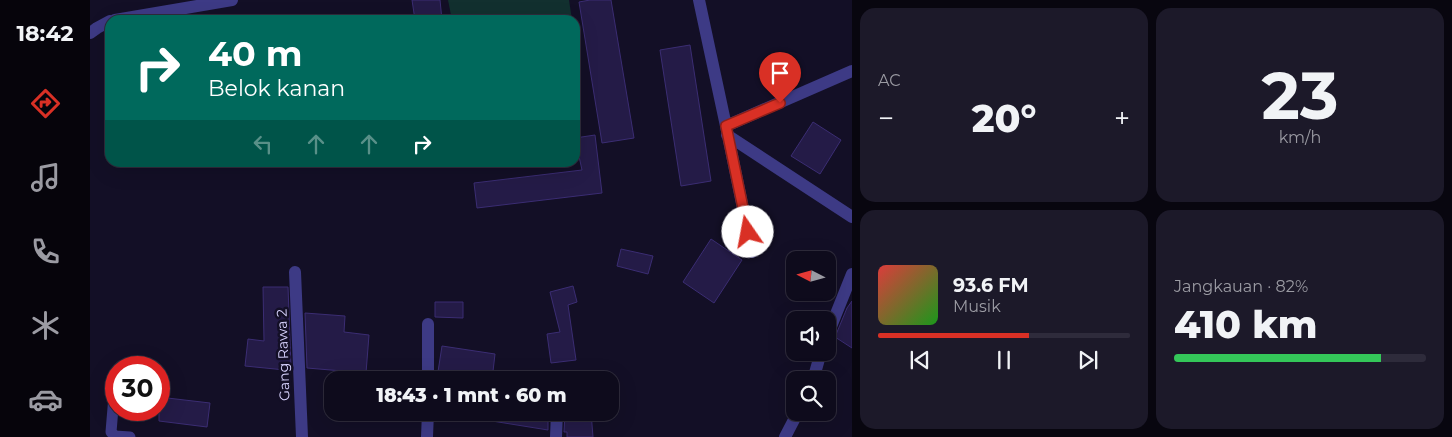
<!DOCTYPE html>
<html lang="id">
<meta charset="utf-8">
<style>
:root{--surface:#0e0b1c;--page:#1c1929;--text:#f1f3f6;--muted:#9b9ba3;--line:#2e2b3b;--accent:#d93025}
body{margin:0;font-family:Montserrat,sans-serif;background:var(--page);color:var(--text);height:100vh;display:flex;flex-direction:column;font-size:19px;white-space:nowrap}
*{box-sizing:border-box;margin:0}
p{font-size:16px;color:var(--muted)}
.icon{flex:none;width:28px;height:28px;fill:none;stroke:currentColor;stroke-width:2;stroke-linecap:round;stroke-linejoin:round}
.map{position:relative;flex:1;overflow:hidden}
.side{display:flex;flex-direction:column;gap:8px;padding:8px;background:#08060f;width:600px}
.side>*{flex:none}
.guide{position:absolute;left:15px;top:15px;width:475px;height:152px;border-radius:15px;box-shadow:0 5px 20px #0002,0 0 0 1px var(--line);background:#00695c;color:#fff;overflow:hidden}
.needle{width:32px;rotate:276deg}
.controls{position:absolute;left:696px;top:251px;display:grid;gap:10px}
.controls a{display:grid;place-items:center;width:50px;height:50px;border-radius:10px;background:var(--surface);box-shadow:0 5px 20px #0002,0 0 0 1px var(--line);font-size:25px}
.speed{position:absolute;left:15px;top:356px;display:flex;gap:10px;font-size:25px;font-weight:700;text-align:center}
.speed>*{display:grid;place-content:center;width:65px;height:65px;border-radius:50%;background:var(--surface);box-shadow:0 5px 20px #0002,0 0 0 1px var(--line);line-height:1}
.speed .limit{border:8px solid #d22;background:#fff;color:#111}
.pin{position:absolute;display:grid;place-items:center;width:42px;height:42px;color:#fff;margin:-51px -21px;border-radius:50% 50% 50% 0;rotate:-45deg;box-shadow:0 0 5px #0007}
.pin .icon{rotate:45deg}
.me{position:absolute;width:55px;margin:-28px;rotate:348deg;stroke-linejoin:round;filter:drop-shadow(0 0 4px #0008)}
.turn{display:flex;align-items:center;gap:18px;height:105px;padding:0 20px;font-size:22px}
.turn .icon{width:65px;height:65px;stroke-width:2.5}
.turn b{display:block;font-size:35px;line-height:42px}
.lanes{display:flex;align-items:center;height:48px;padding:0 20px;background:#0003;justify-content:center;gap:25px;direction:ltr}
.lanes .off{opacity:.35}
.big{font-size:38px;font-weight:800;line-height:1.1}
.side .tile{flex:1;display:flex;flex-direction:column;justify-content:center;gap:8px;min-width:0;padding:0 18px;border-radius:15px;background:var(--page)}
.side .dial{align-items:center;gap:0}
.dial b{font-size:65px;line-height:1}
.song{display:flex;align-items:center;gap:15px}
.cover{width:60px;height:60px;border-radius:8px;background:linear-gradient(135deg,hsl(0 70% 55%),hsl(120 70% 35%))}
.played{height:5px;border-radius:2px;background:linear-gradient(90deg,var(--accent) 60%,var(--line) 60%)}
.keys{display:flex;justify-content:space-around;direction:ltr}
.heat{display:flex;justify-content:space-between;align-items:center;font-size:28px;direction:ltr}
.charge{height:8px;border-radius:4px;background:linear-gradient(90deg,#34c759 82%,var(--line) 0)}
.side .tiles{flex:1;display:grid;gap:8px;grid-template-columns:repeat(2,1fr)}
.trip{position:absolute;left:234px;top:371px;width:295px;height:50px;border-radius:15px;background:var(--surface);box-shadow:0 5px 20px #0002,0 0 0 1px var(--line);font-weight:800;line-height:50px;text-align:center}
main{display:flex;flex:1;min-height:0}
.dock{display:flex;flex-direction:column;width:90px;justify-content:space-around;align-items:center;background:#06040b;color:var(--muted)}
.dock .icon{width:35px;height:35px}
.dock .active{color:var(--accent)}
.dock b{font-size:22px;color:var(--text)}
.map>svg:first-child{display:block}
.garden{fill:#12302f}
.building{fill:#241b47;stroke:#3b2d73}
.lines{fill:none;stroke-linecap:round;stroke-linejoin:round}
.service{stroke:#3d3a85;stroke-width:11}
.minor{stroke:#3d3a85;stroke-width:12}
.route-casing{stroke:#8d1f18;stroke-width:12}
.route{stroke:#d93025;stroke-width:9}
.labels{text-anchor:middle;stroke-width:5;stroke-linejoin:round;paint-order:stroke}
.street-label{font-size:14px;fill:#d9d4ff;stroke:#130f26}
</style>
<main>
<nav class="dock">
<b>18:42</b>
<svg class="icon active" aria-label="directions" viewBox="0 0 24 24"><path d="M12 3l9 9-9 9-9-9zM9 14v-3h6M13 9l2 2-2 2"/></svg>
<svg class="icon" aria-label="music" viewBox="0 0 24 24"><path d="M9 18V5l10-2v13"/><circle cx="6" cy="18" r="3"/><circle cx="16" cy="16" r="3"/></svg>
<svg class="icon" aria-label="phone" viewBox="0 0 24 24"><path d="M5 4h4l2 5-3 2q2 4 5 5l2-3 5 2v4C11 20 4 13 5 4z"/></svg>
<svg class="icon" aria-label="climate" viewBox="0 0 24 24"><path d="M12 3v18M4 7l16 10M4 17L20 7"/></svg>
<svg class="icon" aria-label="car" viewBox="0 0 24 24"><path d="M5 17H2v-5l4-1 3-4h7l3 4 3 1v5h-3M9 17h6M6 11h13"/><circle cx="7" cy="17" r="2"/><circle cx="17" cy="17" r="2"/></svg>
</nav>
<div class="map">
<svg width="762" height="437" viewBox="0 0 762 437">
<rect width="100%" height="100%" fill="#130f26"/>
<path class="garden" d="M358,0H479L482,20H362Z"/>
<path class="building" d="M322,0H350L352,20H325Z
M500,0H521L544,138L512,143L489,2Z
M600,45L621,181L591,186L570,50Z
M723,122L751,140L730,174L701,156Z
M505,135L512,193L387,208L384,183L492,170L485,138Z
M621,239L652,260L624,303L593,282Z
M531,249L563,256L558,274L527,266Z
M483,286L487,302L478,305L486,360L461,363L457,334L470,332L460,292Z
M173,287H198L201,367L195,366V370L155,366L158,339L174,341Z
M762,301V348L745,337L757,308Z
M345,302H373V318L345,317Z
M215,313L255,316L254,332L279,335L276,373L217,368Z
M352,346L405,354L402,380H362L347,378Z
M69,397L120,403L117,427L69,421Z
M403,412H458V430L402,421Z
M501,412L503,437H477V432H474L475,414Z"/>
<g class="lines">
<path class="service" d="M24,396L21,432L25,436L40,437"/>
<path class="minor" d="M609,0L636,126
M25,20L142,0
M0,33L7,28L20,21
M637,135L762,217
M662,252L636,126L762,71
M205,272L212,437
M738,334L762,274
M338,380V324
M723,380L731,352
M337,437L338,412
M466,437L467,412
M695,437L708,412"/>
</g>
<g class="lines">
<defs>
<path id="route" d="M658,232L636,126L690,103"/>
</defs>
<use href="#route" class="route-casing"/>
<use href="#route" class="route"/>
</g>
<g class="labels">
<g class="street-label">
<text transform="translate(193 355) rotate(-92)" y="5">Gang Rawa 2</text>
</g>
</g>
</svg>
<div class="controls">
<a><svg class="needle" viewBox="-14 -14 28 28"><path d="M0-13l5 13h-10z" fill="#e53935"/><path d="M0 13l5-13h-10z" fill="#9b9ba3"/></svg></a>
<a><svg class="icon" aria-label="sound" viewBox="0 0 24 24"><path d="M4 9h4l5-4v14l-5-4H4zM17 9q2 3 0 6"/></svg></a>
<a><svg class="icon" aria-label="search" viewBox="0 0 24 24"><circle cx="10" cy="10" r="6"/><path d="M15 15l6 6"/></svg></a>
</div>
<div class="speed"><div class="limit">30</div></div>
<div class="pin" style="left:690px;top:103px;background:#d93025"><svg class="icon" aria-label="arrive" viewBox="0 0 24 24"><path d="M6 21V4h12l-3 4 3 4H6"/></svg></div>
<svg class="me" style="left:658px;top:232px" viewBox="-20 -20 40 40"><circle r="19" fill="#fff"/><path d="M0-13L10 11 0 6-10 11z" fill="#d93025"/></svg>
<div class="trip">18:43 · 1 mnt · 60 m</div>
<div class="guide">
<div class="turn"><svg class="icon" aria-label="right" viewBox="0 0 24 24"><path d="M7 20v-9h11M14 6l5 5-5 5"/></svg><div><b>40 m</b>Belok kanan</div></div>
<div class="lanes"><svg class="icon off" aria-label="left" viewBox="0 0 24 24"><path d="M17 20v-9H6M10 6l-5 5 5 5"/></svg><svg class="icon off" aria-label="ahead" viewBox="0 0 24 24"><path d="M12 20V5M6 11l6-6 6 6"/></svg><svg class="icon off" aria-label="ahead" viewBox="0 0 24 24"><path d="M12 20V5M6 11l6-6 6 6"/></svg><svg class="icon" aria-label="right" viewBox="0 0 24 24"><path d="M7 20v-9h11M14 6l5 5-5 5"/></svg></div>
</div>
</div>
<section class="side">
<div class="tiles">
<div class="tile"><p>AC</p>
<div class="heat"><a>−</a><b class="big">20°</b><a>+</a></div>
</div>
<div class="tile dial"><b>23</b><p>km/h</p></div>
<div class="tile">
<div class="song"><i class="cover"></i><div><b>93.6 FM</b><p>Musik</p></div></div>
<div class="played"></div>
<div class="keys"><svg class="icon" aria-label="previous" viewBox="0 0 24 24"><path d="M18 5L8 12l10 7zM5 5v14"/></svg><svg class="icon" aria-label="pause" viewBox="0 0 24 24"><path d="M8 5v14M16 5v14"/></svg><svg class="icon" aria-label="next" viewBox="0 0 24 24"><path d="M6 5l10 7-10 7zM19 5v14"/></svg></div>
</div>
<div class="tile"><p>Jangkauan · 82%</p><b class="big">410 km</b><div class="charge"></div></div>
</div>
</section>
</main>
